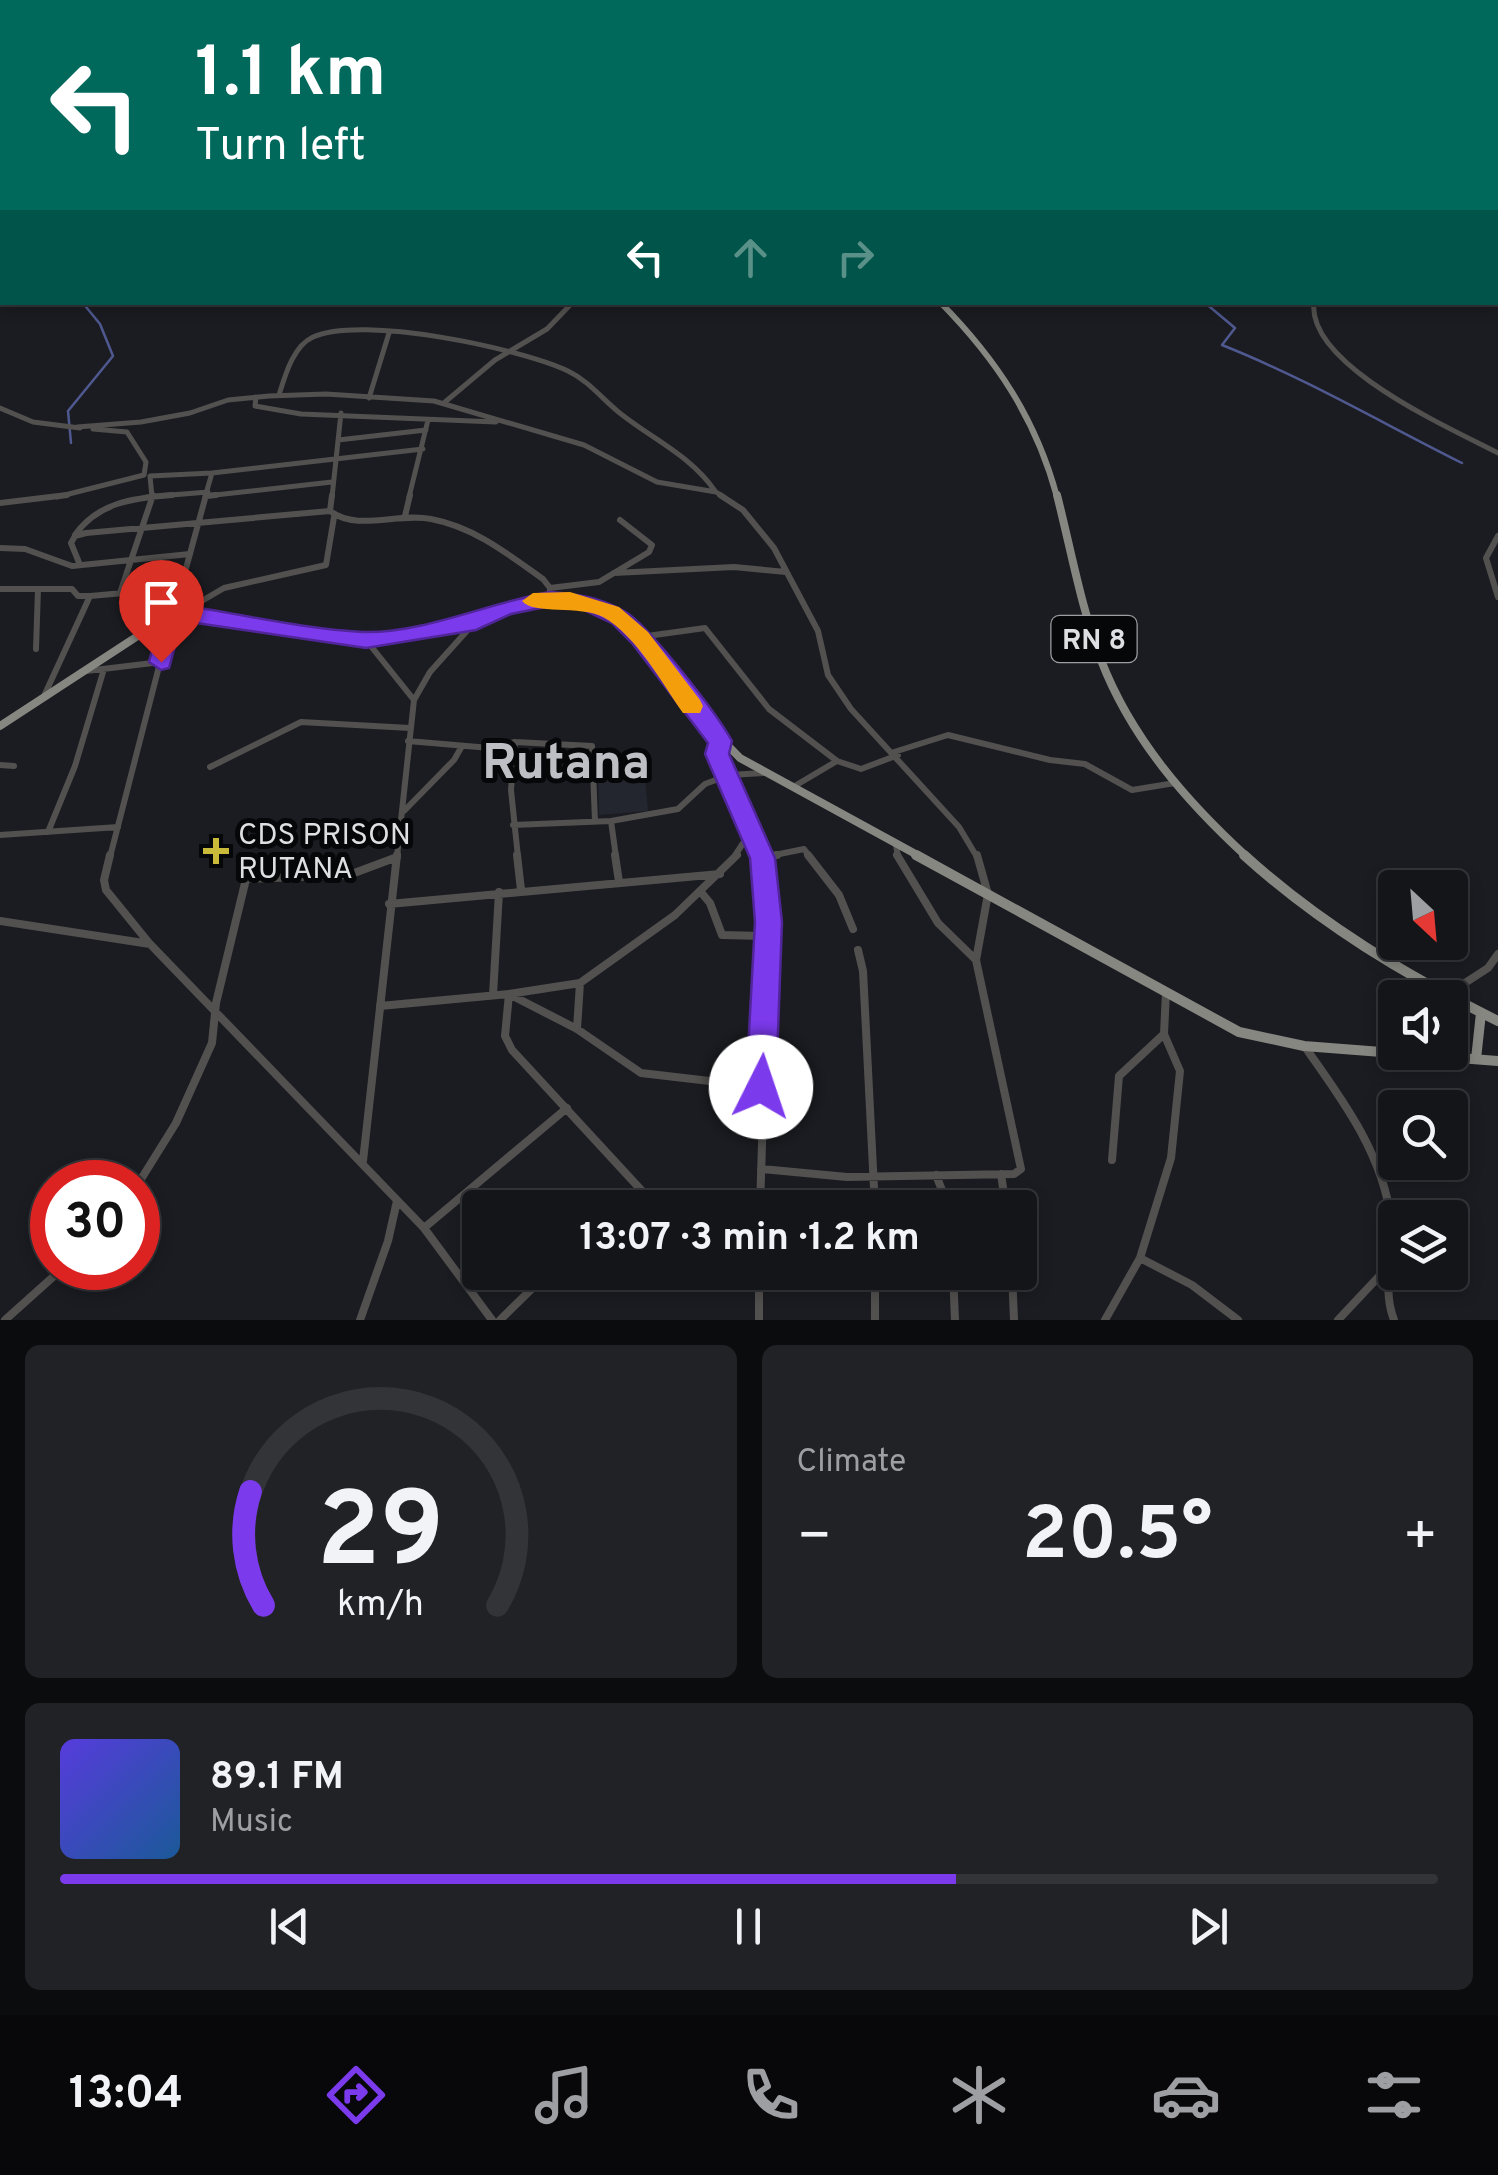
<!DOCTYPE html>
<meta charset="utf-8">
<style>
:root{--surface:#141519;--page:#212226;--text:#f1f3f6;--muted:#9d9fa2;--line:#333438;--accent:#7c3aed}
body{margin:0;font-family:Overpass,sans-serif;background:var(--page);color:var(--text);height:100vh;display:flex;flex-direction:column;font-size:38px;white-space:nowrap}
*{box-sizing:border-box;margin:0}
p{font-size:32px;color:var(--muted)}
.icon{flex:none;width:55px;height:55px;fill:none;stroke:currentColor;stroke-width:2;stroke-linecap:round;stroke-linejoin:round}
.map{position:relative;height:1320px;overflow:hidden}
.drawer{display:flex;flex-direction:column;gap:25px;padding:25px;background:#0b0c0e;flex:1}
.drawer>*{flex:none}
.guide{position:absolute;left:0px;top:0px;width:1500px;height:305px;box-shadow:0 5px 15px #0003,0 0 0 2px var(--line);background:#00695c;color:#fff;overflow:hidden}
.needle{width:65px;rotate:154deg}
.controls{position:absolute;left:1378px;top:870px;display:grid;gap:20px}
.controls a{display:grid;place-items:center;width:90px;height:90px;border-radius:10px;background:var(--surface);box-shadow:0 5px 15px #0003,0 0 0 2px var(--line);font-size:50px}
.speed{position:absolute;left:30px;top:1160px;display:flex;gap:20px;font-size:50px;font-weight:700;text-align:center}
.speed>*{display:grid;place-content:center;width:130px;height:130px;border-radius:50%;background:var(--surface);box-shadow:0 5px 15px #0003,0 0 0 2px var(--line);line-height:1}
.speed .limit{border:15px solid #d22;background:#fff;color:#111}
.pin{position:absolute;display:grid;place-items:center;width:85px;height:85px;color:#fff;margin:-102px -42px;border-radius:50% 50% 50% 0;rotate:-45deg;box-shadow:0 0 10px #0007}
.pin .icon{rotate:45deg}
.me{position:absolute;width:110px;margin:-55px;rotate:4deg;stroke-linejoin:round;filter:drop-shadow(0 0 8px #0008)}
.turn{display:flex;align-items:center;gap:35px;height:210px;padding:0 30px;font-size:45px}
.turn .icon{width:130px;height:130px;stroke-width:2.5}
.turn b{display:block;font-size:70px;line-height:85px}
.lanes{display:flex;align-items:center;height:95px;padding:0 30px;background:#0003;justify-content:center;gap:50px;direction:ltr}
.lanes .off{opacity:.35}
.big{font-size:75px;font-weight:700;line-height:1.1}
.drawer .tile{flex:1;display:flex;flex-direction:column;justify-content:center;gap:15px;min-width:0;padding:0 35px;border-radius:15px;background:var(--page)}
.drawer .dial{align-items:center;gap:0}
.dial svg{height:260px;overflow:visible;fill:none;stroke:var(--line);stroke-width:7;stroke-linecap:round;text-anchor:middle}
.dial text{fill:var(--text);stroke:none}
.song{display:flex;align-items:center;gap:30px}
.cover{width:120px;height:120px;border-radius:15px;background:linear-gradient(135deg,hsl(250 70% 55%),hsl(210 70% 35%))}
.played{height:10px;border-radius:5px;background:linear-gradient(90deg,var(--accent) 65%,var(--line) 65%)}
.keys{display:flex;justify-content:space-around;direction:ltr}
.heat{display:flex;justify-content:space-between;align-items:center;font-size:55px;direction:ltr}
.drawer .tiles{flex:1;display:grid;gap:25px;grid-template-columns:1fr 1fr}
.tile:last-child{grid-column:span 2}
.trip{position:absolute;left:462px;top:1190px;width:575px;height:100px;border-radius:10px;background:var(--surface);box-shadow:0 5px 15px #0003,0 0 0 2px var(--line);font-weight:700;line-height:100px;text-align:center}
.dock{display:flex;height:160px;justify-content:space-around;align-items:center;background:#08080a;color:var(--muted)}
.dock .icon{width:70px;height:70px}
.dock .active{color:var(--accent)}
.dock b{font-size:45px;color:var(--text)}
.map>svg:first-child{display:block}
.built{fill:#23252f}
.green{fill:#38340c}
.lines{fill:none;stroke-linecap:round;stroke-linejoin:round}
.stream{stroke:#4f5990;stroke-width:2.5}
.minor-far3{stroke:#52514f;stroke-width:4}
.minor-far2{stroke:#52514f;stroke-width:5}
.minor-far1{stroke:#52514f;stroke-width:6}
.minor{stroke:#52514f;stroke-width:8}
.major-far3{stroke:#878781;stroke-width:5}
.major-far2{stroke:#878781;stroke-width:6}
.major-far1{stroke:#878781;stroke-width:8}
.major{stroke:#878781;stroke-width:10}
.route{fill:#7c3aed;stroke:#51269a;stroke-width:2.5}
.slow{fill:#f59e0b}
.poi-dot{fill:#caba3a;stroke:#060708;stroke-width:4}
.labels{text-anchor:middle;stroke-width:10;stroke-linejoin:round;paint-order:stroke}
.shield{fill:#060708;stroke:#9d9ea1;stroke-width:2.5}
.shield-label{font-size:28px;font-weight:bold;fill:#dedfe2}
.poi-label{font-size:30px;fill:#dedfe2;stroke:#060708;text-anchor:start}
.town-label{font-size:50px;font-weight:bold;fill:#bdbfc5;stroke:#060708}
</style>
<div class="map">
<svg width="1498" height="1320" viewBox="0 0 1498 1320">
<rect width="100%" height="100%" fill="#1b1c21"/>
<path class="built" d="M644,766L648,811L599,815L598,771Z"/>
<path class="green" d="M98,0H854L875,2H117Z"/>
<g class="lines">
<path class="stream" d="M770,0L778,2
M1204,302L1235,328L1222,345C1305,378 1382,423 1462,463
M71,443L68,411L113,356L100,324L82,302"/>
<path class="minor-far3" d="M1236,0L1248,2
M1319,0L1324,2"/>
<path class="minor-far2" d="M1314,302C1306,365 1450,428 1498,453
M279,395C285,376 293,346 313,337C362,315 519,348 568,371C589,381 603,400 621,414C654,440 691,456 715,491
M256,397L255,406L301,414L496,422
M369,398L389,333
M445,402L495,360L547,329L573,302
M0,408L33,422L80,428
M77,427L141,422L190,413L228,400L269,396L326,394L434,401L584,445L657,482L716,492L724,497
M338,440L426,430
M206,496L332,482
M57,497L144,475L146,462L127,432L93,429
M147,497L208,492
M152,497L150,476L212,473L423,449
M205,497L212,473
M332,497L341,413
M409,497L428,420"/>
<path class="minor-far1" d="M206,495L179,594L177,607L181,613L224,588L326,565L334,517
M720,495L743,510L774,548L818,631L828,675L851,709L959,827L977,857
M206,496L216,495
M0,503L67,495
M330,511L332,495
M405,516L410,495
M75,535C98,502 134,498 172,495
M1498,536L1486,558L1498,597
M0,548L25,549L72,566L190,554
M80,565L71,543L75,536L86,533L330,511C358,532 398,512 431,519C474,527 508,554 543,579L550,588V599
M614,573L734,567L786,572
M550,588L599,582L649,552L652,545L620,520
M0,589H72L78,596H90L180,588
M120,593L153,495
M640,637L705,628L769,709L837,761
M366,640L414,700
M36,649L38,589
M86,671L161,662
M44,696L90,596
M408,741L490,748L515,742
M720,741L717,754L762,857
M894,752L948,735L1050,760L1085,764L1132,790L1175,783
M0,765L14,766
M210,767L301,722L410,728
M793,787L837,761L861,769L898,755
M404,811L454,760L462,746
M513,825L611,821
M48,832L75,766L104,669
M0,835L118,827
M896,845L898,857
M110,857L172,616
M397,857L414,700L430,672L474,623
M518,857L511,790L515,742L592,746L595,821
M616,857L611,821L678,809L705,784L729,775L764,773
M734,857L751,831
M765,857L804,849L810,857"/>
<path class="minor" d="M110,855L104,880L106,890L149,943
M517,855L521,890
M615,855L619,882
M808,855L839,895L853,929
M897,855L938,923L975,959
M762,858L777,855
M700,891L710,903L722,935L768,936
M389,904L720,874
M0,921L150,944L424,1228L492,1320
M858,950L863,971L875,1208
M580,983L509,994L505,1036L512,1050L643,1192L760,1194
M1448,994L1488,968L1498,954
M493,995L499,892
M380,1006L509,994L577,1029L641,1073L761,1087
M577,1029L580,983L675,915L737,855
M1305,1047C1342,1099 1383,1154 1391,1220C1395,1255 1381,1286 1394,1320
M1112,1160L1119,1076L1164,1034L1166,992
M363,1161L397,855
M761,1169L847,1177L1014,1174L1021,1169L976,960L988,894L977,855
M1001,1174L1006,1208
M936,1175L949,1208
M138,1184L176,1123L212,1043L216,1003L246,879L349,875L397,857
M623,1208L643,1192
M760,1208L769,922L761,855
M424,1228L567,1108
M1140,1258L1192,1285L1238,1320
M759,1272V1320
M875,1272V1320
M953,1272L955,1320
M1012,1272L1014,1320
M5,1320L63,1268
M360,1320L388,1241L397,1201
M500,1320L549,1272
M1105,1320L1140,1258L1171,1158L1180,1071L1164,1034
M1338,1320L1385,1270"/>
<path class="major-far3" d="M85,0L105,2"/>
<path class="major-far2" d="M940,302C997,360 1036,419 1057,497"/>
<path class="major-far1" d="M1057,495C1071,550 1081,607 1101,660C1131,738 1186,801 1247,857
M0,726L153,626L181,613L366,640L476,622L505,607L536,600L586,602L611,612L630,626L697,714L740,758L921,857"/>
<path class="major" d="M916,855L1239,1032L1304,1046L1498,1061
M1244,855C1320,924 1407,976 1498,1021
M1476,1059L1481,1013"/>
</g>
<path class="route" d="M550,592C577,594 599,597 624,611C648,624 717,714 732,741L729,754L775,858L782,922L776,1087L772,1097L761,1101L751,1097L746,1087L755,922L750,858L705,754L708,743L632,643L612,623L582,609L550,606L511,614L476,630L366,648L182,621L169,668L161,670L149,662L161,616L164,610L181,605C241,614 303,629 363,632C422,634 491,602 550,592Z"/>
<path class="slow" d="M570,592L619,607L648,632L700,700L703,706L700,713H683C661,682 637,636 603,617C581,605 533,615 522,601L533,593Z"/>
<path class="poi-dot" d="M211 836h10v10h10v10h-10v10h-10v-10h-10v-10h10z"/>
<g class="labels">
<rect class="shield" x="1051.5" y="616" width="85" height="46" rx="8"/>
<g class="shield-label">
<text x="1094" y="649">RN 8</text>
</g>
<g class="poi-label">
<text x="238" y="844">CDS PRISON<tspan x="238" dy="34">RUTANA</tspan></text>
</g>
<g class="town-label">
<text x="566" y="778">Rutana</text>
</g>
</g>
</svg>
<div class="controls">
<a><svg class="needle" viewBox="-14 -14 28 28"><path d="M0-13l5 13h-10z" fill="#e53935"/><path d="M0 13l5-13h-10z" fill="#9d9fa2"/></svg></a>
<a><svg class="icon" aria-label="sound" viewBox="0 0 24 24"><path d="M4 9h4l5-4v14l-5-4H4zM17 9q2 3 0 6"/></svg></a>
<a><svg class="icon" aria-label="search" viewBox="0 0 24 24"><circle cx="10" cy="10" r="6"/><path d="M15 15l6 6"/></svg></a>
<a><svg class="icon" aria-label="layers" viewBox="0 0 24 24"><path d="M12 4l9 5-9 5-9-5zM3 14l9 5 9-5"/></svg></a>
</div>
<div class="speed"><div class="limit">30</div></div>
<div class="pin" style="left:161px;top:662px;background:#d93025"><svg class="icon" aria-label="arrive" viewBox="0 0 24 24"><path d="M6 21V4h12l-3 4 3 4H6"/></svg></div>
<svg class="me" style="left:761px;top:1087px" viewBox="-20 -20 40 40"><circle r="19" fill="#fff"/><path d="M0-13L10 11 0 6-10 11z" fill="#7c3aed"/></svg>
<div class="trip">13:07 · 3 min · 1.2 km</div>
<div class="guide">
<div class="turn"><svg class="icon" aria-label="left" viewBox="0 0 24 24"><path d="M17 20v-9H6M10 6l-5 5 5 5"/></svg><div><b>1.1 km</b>Turn left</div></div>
<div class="lanes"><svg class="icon" aria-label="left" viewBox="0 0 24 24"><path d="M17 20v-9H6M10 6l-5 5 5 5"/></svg><svg class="icon off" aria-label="ahead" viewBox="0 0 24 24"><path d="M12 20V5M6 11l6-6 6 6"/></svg><svg class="icon off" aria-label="right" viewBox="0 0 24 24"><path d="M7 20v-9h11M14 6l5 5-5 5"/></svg></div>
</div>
</div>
<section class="drawer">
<div class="tiles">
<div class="tile dial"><svg viewBox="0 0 100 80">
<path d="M14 69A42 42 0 1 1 86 69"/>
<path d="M14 69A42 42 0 0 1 10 34" stroke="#7c3aed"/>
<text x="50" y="56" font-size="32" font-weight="700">29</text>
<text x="50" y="72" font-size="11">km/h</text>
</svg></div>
<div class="tile"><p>Climate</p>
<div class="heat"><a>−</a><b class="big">20.5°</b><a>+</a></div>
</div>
<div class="tile">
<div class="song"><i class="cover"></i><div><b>89.1 FM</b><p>Music</p></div></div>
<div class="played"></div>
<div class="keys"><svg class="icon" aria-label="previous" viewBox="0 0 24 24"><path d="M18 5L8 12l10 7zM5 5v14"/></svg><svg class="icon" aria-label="pause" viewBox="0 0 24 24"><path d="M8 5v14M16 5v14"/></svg><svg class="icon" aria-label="next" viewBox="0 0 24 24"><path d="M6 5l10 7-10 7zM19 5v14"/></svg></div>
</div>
</div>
</section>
<nav class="dock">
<b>13:04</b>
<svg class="icon active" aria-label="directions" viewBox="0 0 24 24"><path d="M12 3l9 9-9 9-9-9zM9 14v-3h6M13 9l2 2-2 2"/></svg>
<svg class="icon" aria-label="music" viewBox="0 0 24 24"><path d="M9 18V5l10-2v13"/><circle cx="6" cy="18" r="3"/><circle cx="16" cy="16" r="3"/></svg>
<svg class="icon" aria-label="phone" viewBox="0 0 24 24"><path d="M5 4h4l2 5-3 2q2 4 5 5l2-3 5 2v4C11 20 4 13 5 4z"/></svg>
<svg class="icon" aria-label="climate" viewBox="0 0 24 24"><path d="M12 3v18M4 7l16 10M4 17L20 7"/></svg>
<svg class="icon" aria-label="car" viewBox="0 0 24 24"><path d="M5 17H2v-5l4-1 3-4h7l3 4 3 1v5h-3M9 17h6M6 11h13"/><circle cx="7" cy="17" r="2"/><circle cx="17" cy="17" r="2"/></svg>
<svg class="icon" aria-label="filters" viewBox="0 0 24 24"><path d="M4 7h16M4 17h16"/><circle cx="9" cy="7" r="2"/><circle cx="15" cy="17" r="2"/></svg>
</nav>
